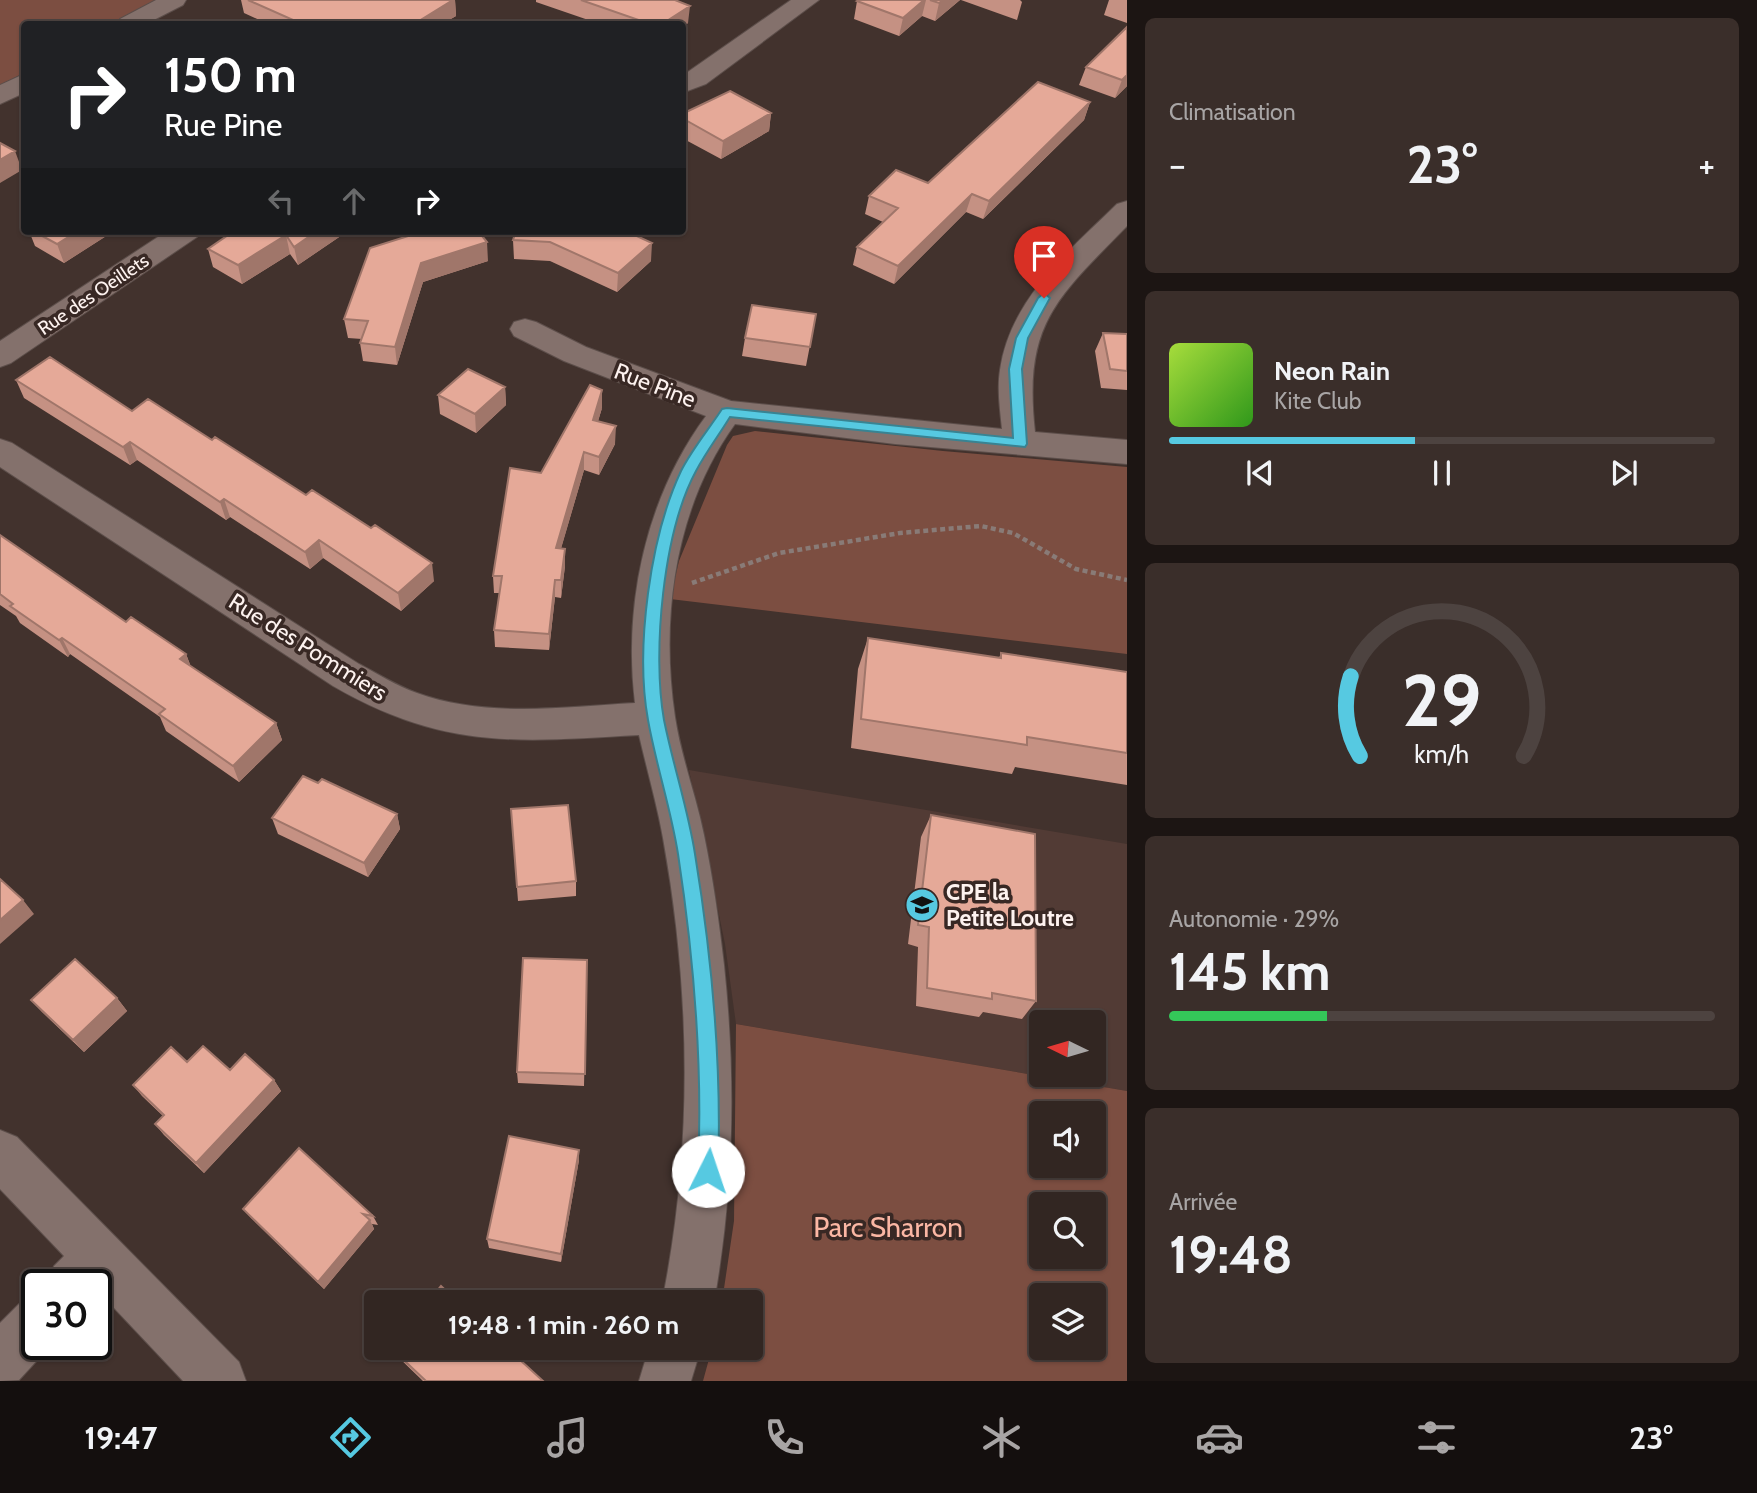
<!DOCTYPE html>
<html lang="fr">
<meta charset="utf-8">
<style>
:root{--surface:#322622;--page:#3a2e2a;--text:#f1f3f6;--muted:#a8a5a5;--line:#4d4340;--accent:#56c9e1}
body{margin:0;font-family:Cabin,sans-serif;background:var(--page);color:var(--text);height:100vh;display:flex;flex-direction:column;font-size:26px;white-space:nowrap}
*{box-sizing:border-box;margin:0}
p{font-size:23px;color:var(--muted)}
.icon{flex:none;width:38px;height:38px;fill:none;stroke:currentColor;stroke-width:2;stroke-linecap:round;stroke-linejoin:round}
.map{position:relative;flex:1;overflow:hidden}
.drawer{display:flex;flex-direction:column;gap:18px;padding:18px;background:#1c1513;width:630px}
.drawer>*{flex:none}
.top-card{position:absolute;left:21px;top:21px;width:665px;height:214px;border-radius:7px;box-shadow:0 2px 5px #0004,0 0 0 2px var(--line);background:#202124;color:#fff;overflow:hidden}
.needle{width:46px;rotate:275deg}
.tools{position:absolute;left:1029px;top:1010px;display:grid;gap:14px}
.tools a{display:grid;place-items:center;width:77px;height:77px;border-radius:7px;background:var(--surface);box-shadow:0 2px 5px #0004,0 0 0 2px var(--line);font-size:35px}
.speed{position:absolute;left:21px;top:1269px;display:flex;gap:14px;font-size:35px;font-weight:700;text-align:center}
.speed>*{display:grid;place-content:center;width:91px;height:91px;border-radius:50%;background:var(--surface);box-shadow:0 2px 5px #0004,0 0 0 2px var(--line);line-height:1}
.speed .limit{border:4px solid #111;border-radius:10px;background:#fff;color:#111}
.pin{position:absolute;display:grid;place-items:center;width:60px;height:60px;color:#fff;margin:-72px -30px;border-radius:50% 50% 50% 0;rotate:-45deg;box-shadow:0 0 7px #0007}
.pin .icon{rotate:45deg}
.me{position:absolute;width:77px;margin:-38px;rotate:4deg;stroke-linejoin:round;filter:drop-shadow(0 0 5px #0008)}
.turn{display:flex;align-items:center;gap:24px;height:147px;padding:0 28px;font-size:32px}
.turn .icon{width:91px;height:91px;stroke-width:2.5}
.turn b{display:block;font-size:49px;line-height:60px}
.lanes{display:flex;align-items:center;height:66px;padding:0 28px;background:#0003;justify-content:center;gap:35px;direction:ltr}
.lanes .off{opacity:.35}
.big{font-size:52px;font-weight:700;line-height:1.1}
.drawer .card{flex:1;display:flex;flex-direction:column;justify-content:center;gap:10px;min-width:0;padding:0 24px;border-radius:10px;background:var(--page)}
.drawer .dial{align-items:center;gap:0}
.dial svg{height:182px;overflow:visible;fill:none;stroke:var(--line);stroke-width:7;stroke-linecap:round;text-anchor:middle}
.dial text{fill:var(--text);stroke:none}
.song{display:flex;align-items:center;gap:21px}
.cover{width:84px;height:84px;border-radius:10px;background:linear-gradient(135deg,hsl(80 70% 55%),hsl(110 70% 35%))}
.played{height:7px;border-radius:4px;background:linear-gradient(90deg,var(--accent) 45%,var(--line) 45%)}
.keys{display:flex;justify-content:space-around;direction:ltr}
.heat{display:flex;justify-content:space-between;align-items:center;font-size:38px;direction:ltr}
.charge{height:10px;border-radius:5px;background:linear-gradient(90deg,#34c759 29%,var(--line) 0)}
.trip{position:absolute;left:364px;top:1290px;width:399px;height:70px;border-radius:7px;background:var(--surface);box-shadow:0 2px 5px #0004,0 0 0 2px var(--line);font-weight:700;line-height:70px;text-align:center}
.menu{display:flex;height:112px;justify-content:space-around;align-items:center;background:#140f0e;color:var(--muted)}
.menu .icon{width:49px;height:49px}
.menu .active{color:var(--accent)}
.menu b{font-size:32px;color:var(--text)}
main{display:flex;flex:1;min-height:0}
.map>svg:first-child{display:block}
.built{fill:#523b35;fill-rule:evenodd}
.green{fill:#7c4e41;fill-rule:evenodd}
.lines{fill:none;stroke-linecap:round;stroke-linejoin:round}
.minor-casing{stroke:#5c4e4a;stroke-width:2}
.path{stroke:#897b77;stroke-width:4.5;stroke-dasharray:5 3.5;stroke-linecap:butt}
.minor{fill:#84716c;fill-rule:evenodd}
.wall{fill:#c59183}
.shaded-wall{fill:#a0766a}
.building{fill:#e5a998;stroke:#a0766a;stroke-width:2}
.route{fill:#56c9e1;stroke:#388392;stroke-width:2}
.labels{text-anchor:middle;stroke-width:7;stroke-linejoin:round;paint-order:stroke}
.far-street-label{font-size:19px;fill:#fdf2ef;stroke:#382824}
.street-label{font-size:23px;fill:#fdf2ef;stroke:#382824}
.poi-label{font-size:23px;font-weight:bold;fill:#fdf2ef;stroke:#382824;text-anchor:start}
.near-park-label{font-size:28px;fill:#fbb7a4;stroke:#382824}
</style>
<main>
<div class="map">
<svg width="1127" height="1381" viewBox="0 0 1127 1381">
<rect width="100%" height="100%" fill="#42322d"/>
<path class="built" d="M689,770L1127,844V1091L736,1024L725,944ZM1041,1022H1094V1074H1041Z"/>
<path class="green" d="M0,0H158L113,24H24V73L0,85Z
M755,431L943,451L1127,467V654L670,599L679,561L727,445L733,436Z
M736,1024L1127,1091V1381H703L712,1348H751V1302H722L734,1221ZM1041,1113H1094V1166H1041ZM1041,1204H1094V1256H1041ZM1041,1295H1094V1348H1041Z"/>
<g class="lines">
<defs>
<path id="minor" d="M156,0H186L183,5L146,24H117L120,19Z
M791,0H819L706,84L682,93V76Z
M24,74V93L0,104V85Z
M1127,201V226C1056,299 1023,324 1035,432L1127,440V464L895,444L735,424C675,507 660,617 675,717C681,757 696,795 704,835C713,878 719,922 724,965C736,1079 734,1190 714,1302H662C693,1149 691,992 663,838C657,804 647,770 639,735C516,742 444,750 333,686L0,467V439L12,443L359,664C378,674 397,686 417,693C485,718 564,707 635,703C623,604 646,497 706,416L564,361L514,336L510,329L514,322L525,319L536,322L586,347L731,401L1002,429C1000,410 997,389 1000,370C1010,299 1069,251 1117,204Z
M167,231H201L197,237L11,363L0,367V341Z
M0,1130L17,1137L239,1362L246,1381H183L99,1292L96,1295V1284H47L54,1266L64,1256L0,1189Z
M37,1296V1344H52L19,1380L0,1381V1323L19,1304Z
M649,1348H701L691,1381H639Z"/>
</defs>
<use href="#minor" class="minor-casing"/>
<path class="path" d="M692,583L779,553L900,533L981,526L1013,533L1076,569L1127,580"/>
<use href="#minor" class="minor"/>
</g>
<path class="wall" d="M241,0H455L456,16L442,24H268L244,13Z
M536,0H675L688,23L682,27V24H600L536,2Z
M859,0H960L935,21L922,16L899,36L854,19L857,1Z
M961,0H1020L1022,2L1017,20Z
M1109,0H1127V23L1104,15Z
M1127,27V86L1115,98L1079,85L1086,67Z
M1090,102L1084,120L983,219L966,212L894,284L853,265L857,247L883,222L865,214L869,196L928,183Z
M771,113L769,131L721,159L682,138V114Z
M29,231H114L64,263L35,246Z
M234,231H348L298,265L290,254L242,284L213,267L208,249Z
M516,231L651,261L617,292L550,261L514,259L513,240Z
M370,248L488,261L423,282L397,365L363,361L360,343L362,339L348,338L344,319Z
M816,314L806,366L742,356L745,338Z
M1103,333L1127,334V390L1101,388L1095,351Z
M16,380L132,411L434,581L401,611L323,558L310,569L230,517L226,520L137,460L130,465L24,398Z
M505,387L506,405L476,433L440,414L438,395Z
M602,408L598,421L615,444L599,475L584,470L561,548L565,549V566L561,598L555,597L549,650L495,647L494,630L500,593H494L493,576L541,473Z
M0,535L126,622L186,654L191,667L276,723L282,740L239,782L166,731L160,717L70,654L68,657L20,623L16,616L0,605Z
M868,638L999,658L1001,653L1127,672V785L1015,767L1012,774L851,748L858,669Z
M318,783L397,814L400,829L368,877L278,834L272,818Z
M511,809L576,881V896L518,901Z
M931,815L1036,1001L1022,1019L983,1012L979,1017L916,1006L918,947L908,944L921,837Z
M587,960L584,1086L518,1083L517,1072Z
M117,998L127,1011L84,1052L42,1012L31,1000Z
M187,1062L230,1070L274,1080L281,1091L204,1173L164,1135L155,1124L163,1116L142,1096L133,1085Z
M299,1148L373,1216L378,1225L372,1224L374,1229L324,1289L251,1218L243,1209Z
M579,1150V1160L561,1262L489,1248L487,1239Z
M391,1348L543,1381H423L395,1354Z"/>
<path class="shaded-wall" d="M453,0H455L456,16L442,24H414Z
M924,0H926L922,16L899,36L903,18Z
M943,0H960L935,21L939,3Z
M690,6L688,23L682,27V24H662Z
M1127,75V86L1115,98L1122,80Z
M1090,102L1084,120L983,219L989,201Z
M771,113L769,131L721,159L723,141Z
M15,151L22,170L0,183V160Z
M972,194L966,212L894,284L898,266Z
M78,231H114L64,263L57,244Z
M317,231H348L298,265L294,247Z
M286,235L290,254L242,284L238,265Z
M487,242L488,261L423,282L397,365L395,347L421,263Z
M652,243L651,261L617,292L618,273Z
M505,387L506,405L476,433L475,414Z
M602,390V408L593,438V420Z
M616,426L615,444L599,475V457Z
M130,442L137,460L130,465L123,447Z
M584,452V470L556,566V548Z
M224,499L230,517L226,520L220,502Z
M319,540L323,558L310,569L305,552Z
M565,549V566L561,598V580Z
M432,563L434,581L401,611L398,593Z
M555,580V597L549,650V634Z
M62,638L70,654L68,657L59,640Z
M186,654L192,670L180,659Z
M276,723L282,740L239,782L233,766Z
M397,814L400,829L368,877L364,863Z
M23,900L34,914L0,944V920Z
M117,998L127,1011L84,1052L73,1040Z
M274,1080L281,1091L204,1173L196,1163Z
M579,1150V1160L561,1262V1254Z
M370,1220L374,1229L324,1289L318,1282Z"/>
<path class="building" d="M248,0H453L414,24H302Z
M581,0H675L690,6L662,24H650Z
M859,0H924L903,18L857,1Z
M930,0H943L939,3Z
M1127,27V75L1122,80L1086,67Z
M1038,82L1090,102L989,201L972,194L898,266L857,247L898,208L869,196L896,170L928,183Z
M730,91L771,113L723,141L682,118V114Z
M0,143L15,151L0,160Z
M33,231H78L57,244Z
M234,231H317L294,247L286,235L238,265L208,249Z
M424,231H478L487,242L421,263L395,347L360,343L368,321L344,319L370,248Z
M516,231H608L619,232L620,231H626L652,243L618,273L550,242L513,240Z
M752,305L816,314L810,347L745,338Z
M1103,333L1127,334V371L1110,369Z
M50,357L132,411L148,399L212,440L215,437L306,495L312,490L371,528L375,525L432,563L398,593L319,540L305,552L224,499L220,502L130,442L123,447L16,380Z
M468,369L505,387L475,414L438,395Z
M590,385L602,390L593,420L616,426L599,457L584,452L556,548L565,549L561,580H555L549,634L494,630L502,576H493L510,468L541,473Z
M0,535L126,622L131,617L186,654L180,659L276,723L233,766L159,714L165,709L62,638L59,640L10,606L13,604L0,594Z
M868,638L1001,658V653L1127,672V753L1027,737V745L861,719Z
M303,776L318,783L322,779L397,814L364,863L272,818Z
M568,805L576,881L517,887L511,809Z
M931,815L1035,834L1036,1001L992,993V999L927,988L929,927L918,925Z
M0,879L23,900L0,920Z
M523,958L587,960L585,1074L517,1072Z
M75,959L117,998L73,1040L31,1000Z
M203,1046L230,1070L245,1054L274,1080L196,1163L155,1124L164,1115L133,1085L171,1047L187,1062Z
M509,1136L579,1150L561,1254L487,1239Z
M299,1148L373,1216L363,1214L370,1220L318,1282L243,1209Z
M441,1286L458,1302H428Z
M391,1348H507L543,1381H426Z"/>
<path class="route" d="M1044,293L1050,298L1028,338L1022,369L1027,444L1025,447L730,417C719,435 706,452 696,471C663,532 652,653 664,720C673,765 688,809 695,854C712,958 722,1065 718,1171L715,1178L708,1181L701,1178L698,1171C703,1065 694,959 678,854C671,809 656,765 648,720C635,648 650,537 681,471C692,449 709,429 722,409L727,408L1013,438L1009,369L1016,338L1038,298Z"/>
<defs>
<symbol id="school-disc" viewBox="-11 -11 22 22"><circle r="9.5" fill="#56c9e1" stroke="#382824"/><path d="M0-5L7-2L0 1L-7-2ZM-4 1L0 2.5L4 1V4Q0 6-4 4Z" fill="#111"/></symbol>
</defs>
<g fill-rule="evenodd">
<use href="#school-disc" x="903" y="886" width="38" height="38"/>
</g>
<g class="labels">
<g class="far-street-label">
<text transform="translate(93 294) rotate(-34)" y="7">Rue des Oeillets</text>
</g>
<g class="street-label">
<text transform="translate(655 385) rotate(21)" y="8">Rue Pine</text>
<text transform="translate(308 647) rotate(32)" y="8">Rue des Pommiers</text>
</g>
<g class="poi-label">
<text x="946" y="900">CPE la<tspan x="946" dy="26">Petite Loutre</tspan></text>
</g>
<g class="near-park-label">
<text x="888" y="1237">Parc Sharron</text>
</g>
</g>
</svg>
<div class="tools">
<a><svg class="needle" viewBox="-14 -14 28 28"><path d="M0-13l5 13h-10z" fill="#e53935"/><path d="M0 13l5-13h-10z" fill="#a8a5a5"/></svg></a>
<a><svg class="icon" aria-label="sound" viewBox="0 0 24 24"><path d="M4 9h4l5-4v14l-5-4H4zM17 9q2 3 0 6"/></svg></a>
<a><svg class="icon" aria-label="search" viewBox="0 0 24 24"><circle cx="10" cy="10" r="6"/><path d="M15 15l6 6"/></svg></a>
<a><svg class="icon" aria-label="layers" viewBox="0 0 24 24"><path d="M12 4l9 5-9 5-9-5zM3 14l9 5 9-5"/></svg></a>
</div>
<div class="speed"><div class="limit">30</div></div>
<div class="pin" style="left:1044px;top:298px;background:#d93025"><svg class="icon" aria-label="arrive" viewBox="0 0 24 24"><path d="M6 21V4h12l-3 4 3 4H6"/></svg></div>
<svg class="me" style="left:708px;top:1171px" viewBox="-20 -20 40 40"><circle r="19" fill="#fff"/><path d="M0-13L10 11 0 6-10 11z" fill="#56c9e1"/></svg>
<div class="trip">19:48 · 1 min · 260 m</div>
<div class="top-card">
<div class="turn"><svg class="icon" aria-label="right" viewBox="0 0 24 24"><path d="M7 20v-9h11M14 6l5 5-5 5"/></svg><div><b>150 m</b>Rue Pine</div></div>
<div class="lanes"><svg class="icon off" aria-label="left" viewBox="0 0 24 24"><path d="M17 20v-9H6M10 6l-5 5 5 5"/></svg><svg class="icon off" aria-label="ahead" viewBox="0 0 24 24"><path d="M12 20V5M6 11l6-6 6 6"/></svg><svg class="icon" aria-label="right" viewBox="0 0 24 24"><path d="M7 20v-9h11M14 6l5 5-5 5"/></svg></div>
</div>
</div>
<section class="drawer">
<div class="card"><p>Climatisation</p>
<div class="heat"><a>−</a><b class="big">23°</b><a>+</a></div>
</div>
<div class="card">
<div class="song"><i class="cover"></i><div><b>Neon Rain</b><p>Kite Club</p></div></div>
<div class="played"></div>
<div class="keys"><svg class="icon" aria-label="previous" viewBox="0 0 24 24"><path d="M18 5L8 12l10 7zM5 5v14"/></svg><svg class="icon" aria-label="pause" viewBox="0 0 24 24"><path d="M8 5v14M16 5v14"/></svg><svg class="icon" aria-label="next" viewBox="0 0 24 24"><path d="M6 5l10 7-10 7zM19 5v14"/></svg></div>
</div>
<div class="card dial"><svg viewBox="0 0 100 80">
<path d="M14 69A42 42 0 1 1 86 69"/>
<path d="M14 69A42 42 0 0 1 10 34" stroke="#56c9e1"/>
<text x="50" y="56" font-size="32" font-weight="700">29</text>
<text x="50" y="72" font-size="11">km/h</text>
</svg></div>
<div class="card"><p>Autonomie · 29%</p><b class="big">145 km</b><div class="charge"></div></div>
<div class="card"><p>Arrivée</p><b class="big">19:48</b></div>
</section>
</main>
<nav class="menu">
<b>19:47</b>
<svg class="icon active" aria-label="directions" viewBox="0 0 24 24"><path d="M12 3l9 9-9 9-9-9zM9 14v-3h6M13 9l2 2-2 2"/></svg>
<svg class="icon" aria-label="music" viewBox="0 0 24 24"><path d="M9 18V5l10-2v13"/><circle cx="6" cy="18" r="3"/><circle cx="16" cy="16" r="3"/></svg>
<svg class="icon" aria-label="phone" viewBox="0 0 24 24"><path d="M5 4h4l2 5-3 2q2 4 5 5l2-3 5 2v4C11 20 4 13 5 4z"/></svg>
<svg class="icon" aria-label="climate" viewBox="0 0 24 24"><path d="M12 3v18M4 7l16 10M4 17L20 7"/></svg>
<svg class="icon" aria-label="car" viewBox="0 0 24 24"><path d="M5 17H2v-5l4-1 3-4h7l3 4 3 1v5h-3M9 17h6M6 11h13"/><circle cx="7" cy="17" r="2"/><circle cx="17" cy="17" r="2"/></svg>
<svg class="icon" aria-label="filters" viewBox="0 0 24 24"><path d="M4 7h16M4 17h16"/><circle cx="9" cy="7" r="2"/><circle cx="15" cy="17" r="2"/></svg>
<b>23°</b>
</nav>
